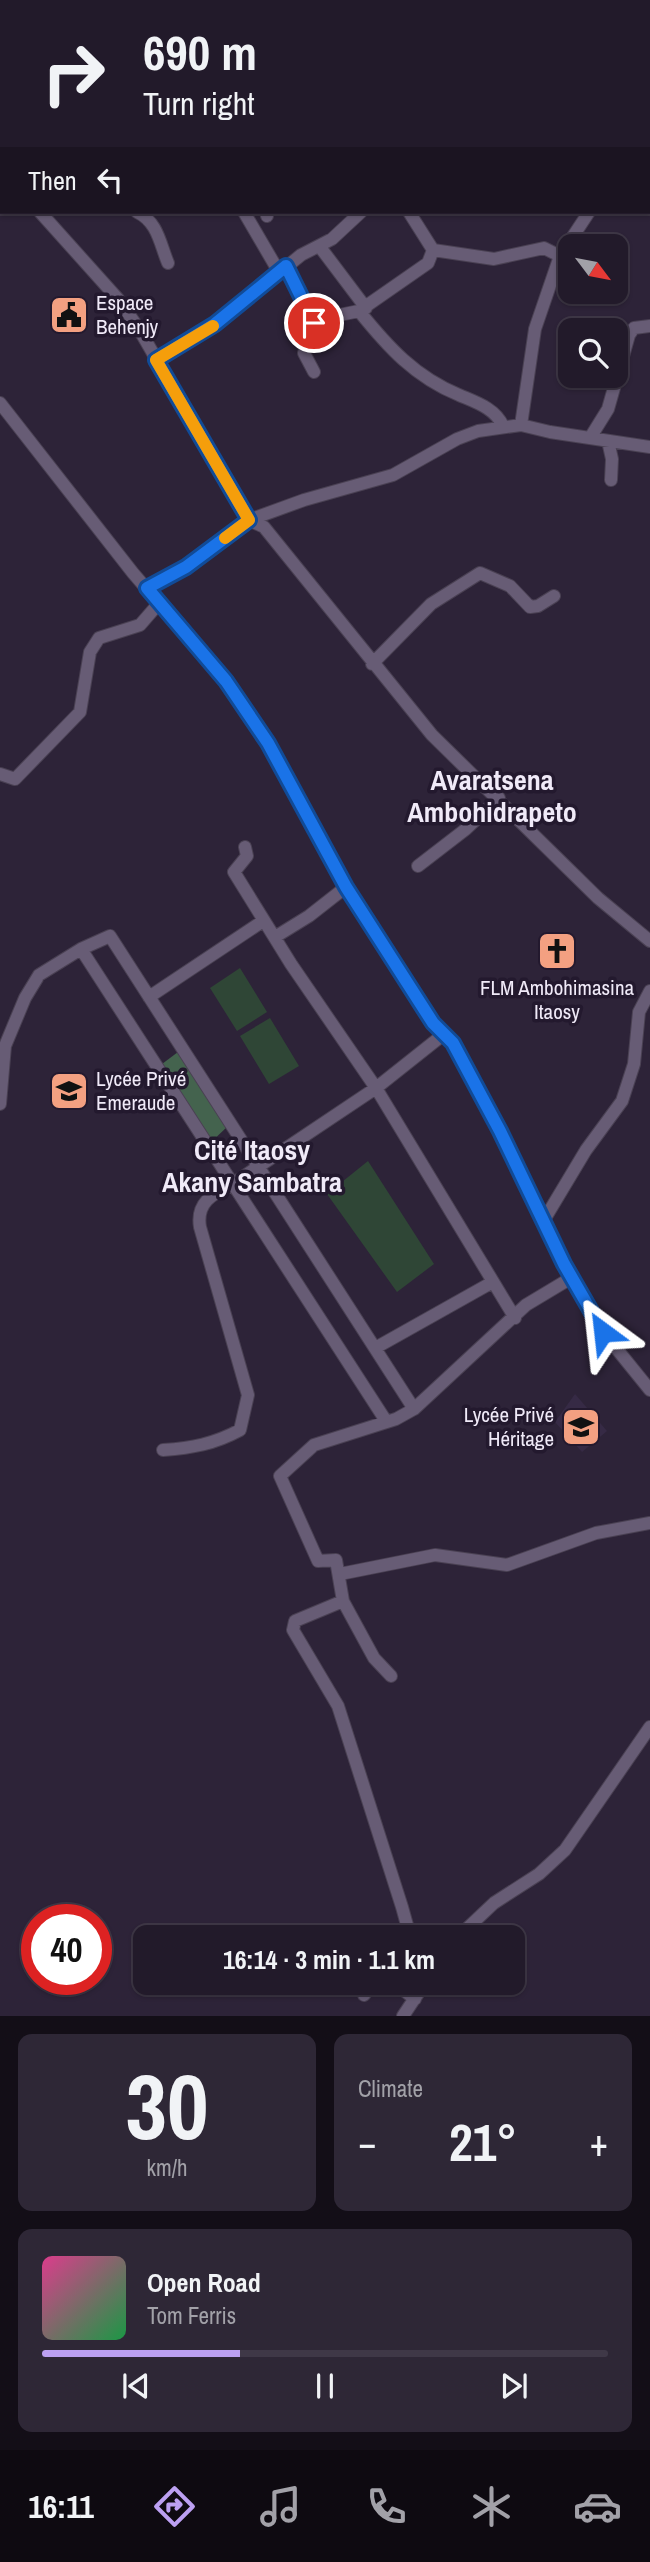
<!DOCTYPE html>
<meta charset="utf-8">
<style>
:root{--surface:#221a2a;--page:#2e2736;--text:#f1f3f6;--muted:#a2a1a8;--line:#3f3847;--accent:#bca0f2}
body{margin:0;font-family:"Archivo Narrow",sans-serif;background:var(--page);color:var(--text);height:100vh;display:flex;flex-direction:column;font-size:26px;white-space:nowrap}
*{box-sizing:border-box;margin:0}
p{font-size:23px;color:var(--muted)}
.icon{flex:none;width:38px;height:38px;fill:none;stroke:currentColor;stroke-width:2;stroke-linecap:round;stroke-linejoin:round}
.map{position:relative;height:2016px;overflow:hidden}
.panel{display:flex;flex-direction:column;gap:18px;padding:18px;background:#130e17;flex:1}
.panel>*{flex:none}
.banner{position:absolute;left:0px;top:0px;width:651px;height:214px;box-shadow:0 2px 5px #0004,0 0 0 2px var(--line);background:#221a2a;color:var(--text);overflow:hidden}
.needle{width:46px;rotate:122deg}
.buttons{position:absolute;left:558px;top:234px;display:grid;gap:14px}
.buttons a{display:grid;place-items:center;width:70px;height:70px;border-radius:14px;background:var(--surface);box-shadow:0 2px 5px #0004,0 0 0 2px var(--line);font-size:35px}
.speed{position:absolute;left:21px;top:1904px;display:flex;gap:14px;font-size:35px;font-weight:700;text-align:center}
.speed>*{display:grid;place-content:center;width:91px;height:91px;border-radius:50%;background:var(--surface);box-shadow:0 2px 5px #0004,0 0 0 2px var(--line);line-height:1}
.speed .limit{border:10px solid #d22;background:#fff;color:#111}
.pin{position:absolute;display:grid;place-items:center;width:60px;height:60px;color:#fff;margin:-30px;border:4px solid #fff;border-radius:50%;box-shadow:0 2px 7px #0007}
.me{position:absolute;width:77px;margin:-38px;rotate:330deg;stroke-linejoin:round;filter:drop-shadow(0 0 5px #0008)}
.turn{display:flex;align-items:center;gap:24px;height:147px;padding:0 28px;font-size:32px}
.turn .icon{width:91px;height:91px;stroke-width:2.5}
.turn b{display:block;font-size:49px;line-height:60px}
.then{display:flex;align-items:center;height:66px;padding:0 28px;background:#0003;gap:14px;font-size:26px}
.big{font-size:52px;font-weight:800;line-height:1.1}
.panel .widget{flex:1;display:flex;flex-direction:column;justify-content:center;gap:10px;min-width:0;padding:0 24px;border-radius:14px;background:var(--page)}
.panel .dial{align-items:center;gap:0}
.dial b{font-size:91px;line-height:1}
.song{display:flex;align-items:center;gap:21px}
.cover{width:84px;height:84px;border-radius:10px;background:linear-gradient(135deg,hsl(330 70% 55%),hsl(140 70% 35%))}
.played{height:7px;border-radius:4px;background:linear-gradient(90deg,var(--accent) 35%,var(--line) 35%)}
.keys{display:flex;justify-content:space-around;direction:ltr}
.heat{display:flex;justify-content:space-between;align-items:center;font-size:38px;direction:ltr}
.panel .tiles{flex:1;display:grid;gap:18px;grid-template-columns:1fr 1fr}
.widget:last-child{grid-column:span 2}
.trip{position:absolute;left:133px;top:1925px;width:392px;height:70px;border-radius:14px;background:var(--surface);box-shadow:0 2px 5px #0004,0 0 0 2px var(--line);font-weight:800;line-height:70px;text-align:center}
.dock{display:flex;height:112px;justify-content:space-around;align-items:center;background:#0e0a11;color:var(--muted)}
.dock .icon{width:49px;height:49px}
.dock .active{color:var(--accent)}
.dock b{font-size:32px;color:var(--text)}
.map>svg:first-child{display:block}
.built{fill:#362a45}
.green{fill:#2f4636}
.forest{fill:#44634e}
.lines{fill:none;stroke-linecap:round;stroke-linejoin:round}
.minor-casing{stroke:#4a4153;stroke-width:14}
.minor{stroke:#675c75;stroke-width:12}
.route-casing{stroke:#114b97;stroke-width:18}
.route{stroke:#1a73e8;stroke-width:12}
.slow{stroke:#f59e0b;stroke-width:12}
.labels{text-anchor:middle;stroke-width:7;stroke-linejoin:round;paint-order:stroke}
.poi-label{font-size:21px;fill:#f0eaf8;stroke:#23192e;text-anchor:start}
.district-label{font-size:28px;font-weight:bold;fill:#f0eaf8;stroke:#23192e}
</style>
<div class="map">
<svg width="650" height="2016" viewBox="0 0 650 2016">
<rect width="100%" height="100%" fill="#2d2338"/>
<path class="built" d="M575,1394L607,1431L582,1452L555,1422Z"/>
<path class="green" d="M240,968L267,1012L237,1031L210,988Z
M270,1018L299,1066L269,1084L240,1036Z
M368,1161L434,1264L397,1292L327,1194Z"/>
<path class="forest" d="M178,1052L228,1126L208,1145L158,1067Z"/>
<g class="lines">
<defs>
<path id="minor" d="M298,0V2
M130,2L131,0
M455,2L457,0
M0,107L2,106
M0,157L2,159
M649,195H650
M40,212L118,299L139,329L249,520L264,527L432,735L598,898L650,941
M137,212C158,222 160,244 168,263
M244,212L279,272
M266,212L267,216
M409,212L433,250
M320,247L366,308
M286,266L315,320L304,353L314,372
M315,320L359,311
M156,360L215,325L301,255L332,239L361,212
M0,403L133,573L226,681L268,743L346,887L433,1023L453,1043L500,1131L569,1273L603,1332L650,1390
M521,425L535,329L560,256L589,212
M503,426C495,408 475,402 459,395C415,377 388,347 359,311L428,263L433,250L494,259L544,248L560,256
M590,438L608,409L629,335L634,328L650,326
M608,441L612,459L611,480
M147,588L186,567L249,520L304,500L393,475L457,439L478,431L521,425L550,432L650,447
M372,664L431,604L480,573L510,586L530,607L538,606L554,596
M0,774L15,779L80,712L90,652L99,638L140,625L160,602
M245,847L247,856L234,872L291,964L376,1088L515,1318
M418,866L466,829L499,798
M275,937L309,916L346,887
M81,949L386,1421
M149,997L263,921
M0,1104L5,1046L25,998L39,975L81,949L110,936L414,1409
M544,1220L586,1150L622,1101L634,1064L639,1012L650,991
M377,1347L491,1283
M163,1450C192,1448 214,1444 240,1430L248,1395L200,1227C196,1203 212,1194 231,1185L376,1088L444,1034
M340,1574L435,1555L507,1565L596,1533L650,1523
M343,1601L295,1621L293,1630L338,1706L402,1907L407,1925L404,1937
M391,1676L374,1658L343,1601L336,1560L318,1561L280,1476L314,1445L396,1419L414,1409L526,1305L571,1278
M458,1937L494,1903L539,1874L565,1850L650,1727
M394,1983L415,1999
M364,1995L373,1983
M403,2016L425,1983"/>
</defs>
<use href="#minor" class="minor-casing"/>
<use href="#minor" class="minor"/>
</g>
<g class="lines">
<defs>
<path id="route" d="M314,323L286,266L215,324L156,360L249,520L186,567L147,588L226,681L268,743L346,887L433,1023L453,1043L500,1131L564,1264L603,1332"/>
</defs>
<use href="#route" class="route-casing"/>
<use href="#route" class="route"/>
<path class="slow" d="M213,326L156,360L249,520L225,538"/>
</g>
<defs>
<symbol id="civic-square" viewBox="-11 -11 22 22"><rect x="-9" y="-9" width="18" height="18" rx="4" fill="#f3a081" stroke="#23192e"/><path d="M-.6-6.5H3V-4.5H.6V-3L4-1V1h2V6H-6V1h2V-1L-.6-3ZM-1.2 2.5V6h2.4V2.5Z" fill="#111"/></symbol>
<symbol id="church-square" viewBox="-11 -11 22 22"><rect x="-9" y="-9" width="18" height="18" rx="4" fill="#f3a081" stroke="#23192e"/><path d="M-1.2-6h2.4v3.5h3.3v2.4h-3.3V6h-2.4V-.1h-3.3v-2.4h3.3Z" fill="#111"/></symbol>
<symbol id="school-square" viewBox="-11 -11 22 22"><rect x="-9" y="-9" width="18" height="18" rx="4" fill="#f3a081" stroke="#23192e"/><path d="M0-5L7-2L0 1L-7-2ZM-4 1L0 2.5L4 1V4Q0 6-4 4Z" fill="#111"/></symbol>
</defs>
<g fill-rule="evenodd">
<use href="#civic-square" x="47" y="293" width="44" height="44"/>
<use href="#church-square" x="535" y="929" width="44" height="44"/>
<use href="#school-square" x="47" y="1069" width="44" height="44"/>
<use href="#school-square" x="559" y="1405" width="44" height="44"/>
</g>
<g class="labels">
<g class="poi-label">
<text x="96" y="310">Espace<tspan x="96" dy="24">Behenjy</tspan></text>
<text x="557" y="995" text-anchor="middle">FLM Ambohimasina<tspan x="557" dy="24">Itaosy</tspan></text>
<text x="96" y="1086">Lycée Privé<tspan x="96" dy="24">Emeraude</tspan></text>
<text x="554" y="1422" text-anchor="end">Lycée Privé<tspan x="554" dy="24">Héritage</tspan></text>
</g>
<g class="district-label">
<text x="492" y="790">Avaratsena<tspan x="492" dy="32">Ambohidrapeto</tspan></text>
<text x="252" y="1160">Cité Itaosy<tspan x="252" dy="32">Akany Sambatra</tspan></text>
</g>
</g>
</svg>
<div class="buttons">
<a><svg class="needle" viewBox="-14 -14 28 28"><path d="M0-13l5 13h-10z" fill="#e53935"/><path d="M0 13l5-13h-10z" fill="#a2a1a8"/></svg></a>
<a><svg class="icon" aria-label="search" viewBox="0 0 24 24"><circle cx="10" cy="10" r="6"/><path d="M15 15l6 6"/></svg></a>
</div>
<div class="speed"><div class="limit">40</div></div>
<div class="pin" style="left:314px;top:323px;background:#d93025"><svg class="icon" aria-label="arrive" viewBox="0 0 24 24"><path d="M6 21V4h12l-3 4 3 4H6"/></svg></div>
<svg class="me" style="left:603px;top:1332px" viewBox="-20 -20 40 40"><path d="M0-17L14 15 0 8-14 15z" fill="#1a73e8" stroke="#fff" stroke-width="4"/></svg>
<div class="trip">16:14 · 3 min · 1.1 km</div>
<div class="banner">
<div class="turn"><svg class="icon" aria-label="right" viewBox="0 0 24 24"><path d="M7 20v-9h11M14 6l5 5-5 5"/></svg><div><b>690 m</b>Turn right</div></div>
<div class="then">Then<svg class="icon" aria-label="left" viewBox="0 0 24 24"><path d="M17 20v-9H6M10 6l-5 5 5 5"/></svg></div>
</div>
</div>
<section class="panel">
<div class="tiles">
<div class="widget dial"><b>30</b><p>km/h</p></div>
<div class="widget"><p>Climate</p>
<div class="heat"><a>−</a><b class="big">21°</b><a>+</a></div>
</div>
<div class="widget">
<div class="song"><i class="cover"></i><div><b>Open Road</b><p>Tom Ferris</p></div></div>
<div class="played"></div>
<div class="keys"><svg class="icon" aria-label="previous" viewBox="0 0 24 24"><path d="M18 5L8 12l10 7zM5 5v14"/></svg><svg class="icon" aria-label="pause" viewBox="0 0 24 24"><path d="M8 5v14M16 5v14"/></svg><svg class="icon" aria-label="next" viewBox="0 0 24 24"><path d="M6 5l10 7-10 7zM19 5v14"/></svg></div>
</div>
</div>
</section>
<nav class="dock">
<b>16:11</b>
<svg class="icon active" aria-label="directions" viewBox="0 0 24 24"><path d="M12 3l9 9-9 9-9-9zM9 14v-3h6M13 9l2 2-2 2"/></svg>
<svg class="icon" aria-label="music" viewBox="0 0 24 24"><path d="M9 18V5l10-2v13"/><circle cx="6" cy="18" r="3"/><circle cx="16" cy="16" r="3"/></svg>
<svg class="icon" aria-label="phone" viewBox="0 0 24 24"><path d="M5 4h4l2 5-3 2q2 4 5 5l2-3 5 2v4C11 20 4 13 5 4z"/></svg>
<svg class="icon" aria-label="climate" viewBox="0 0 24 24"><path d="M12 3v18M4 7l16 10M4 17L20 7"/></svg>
<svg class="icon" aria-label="car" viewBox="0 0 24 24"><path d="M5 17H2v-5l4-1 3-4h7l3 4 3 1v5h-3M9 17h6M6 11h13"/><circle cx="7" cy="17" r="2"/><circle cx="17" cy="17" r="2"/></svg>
</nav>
